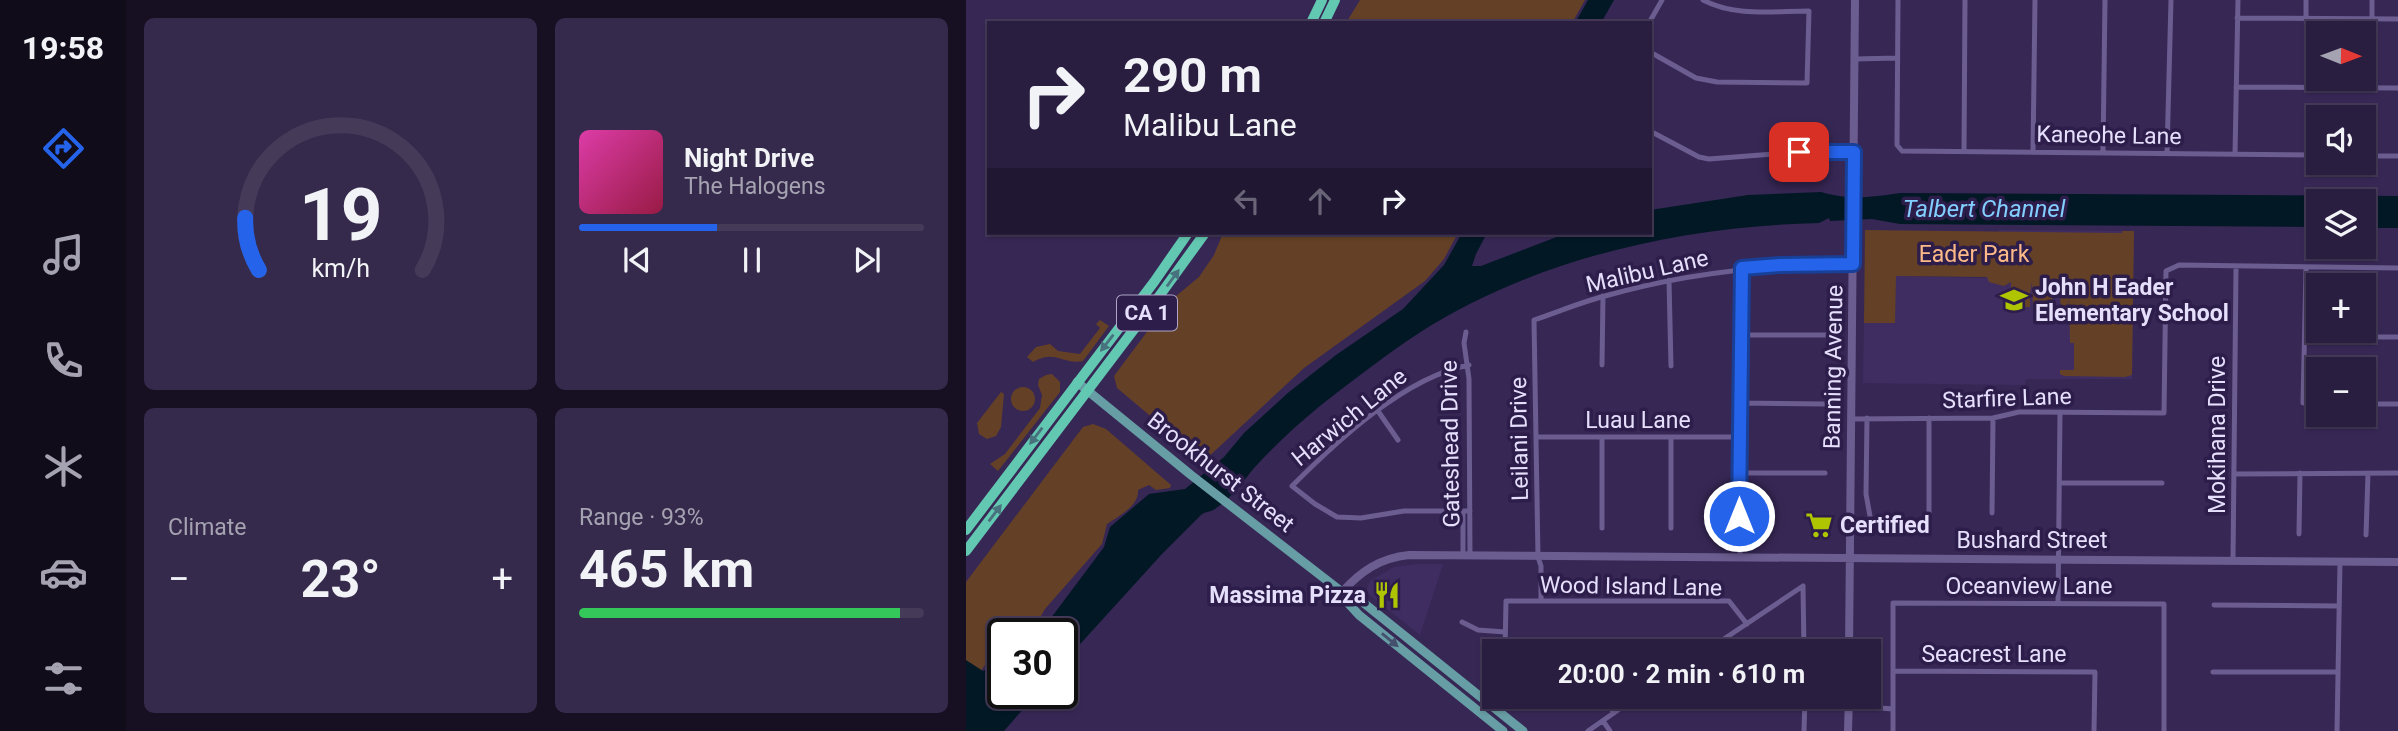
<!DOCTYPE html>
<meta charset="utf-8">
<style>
:root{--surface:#291d40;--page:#352a4b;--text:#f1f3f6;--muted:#a5a2b1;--line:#453b59;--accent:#2563eb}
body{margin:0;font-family:Roboto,sans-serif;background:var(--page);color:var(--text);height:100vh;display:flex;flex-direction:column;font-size:26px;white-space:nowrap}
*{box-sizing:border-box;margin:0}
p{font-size:23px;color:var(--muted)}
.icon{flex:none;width:38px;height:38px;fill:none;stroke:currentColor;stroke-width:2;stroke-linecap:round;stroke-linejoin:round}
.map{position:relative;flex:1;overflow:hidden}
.panel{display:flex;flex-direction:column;gap:18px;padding:18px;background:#171023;width:840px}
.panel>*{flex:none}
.top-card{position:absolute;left:21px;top:21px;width:665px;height:214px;border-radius:0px;box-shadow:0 2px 5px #0004,0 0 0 2px var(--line);background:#291d40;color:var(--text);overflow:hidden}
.needle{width:46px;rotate:91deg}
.tools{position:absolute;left:1340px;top:21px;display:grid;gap:14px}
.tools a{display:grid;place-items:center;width:70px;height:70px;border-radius:0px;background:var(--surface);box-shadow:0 2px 5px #0004,0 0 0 2px var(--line);font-size:35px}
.speed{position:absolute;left:21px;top:618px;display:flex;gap:14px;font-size:35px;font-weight:700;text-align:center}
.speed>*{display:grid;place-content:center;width:91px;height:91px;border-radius:50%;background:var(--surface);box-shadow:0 2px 5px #0004,0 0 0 2px var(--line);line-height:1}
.speed .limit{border:4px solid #111;border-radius:10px;background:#fff;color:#111}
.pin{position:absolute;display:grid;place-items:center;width:60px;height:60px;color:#fff;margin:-30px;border-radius:14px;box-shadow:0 4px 10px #0006}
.me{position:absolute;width:77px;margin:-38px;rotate:0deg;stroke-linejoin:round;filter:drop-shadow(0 0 5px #0008)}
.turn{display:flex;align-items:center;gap:24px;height:147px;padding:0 21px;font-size:32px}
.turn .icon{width:91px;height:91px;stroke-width:2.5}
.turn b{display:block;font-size:49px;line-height:60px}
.lanes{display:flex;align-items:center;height:66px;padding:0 21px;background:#0003;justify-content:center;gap:35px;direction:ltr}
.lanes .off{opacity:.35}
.big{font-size:52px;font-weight:700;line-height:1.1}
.panel .card{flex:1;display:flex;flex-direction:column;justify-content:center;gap:10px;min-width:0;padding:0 24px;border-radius:10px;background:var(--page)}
.panel .dial{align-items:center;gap:0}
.dial svg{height:182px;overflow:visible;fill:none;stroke:var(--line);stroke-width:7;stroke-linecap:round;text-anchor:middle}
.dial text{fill:var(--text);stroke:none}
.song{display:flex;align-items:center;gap:21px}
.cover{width:84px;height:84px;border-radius:10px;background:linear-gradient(135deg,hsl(320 70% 55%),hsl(340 70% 35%))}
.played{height:7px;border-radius:4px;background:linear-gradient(90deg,var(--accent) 40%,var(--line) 40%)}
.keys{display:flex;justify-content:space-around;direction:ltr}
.heat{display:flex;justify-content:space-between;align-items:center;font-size:38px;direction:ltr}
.charge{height:10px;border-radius:5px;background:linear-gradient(90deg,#34c759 93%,var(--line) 0)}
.panel .tiles{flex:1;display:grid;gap:18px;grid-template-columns:repeat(2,1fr)}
.trip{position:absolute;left:516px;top:639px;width:399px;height:70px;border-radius:0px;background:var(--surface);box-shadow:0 2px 5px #0004,0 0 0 2px var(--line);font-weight:700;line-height:70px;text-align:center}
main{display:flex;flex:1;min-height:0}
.menu{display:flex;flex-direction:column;width:126px;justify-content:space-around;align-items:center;background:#100c1a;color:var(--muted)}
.menu .icon{width:49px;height:49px}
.menu .current{color:var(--accent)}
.menu b{font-size:32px;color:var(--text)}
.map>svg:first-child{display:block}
.built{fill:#3f2d62}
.green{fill:#644126}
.water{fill:#021825}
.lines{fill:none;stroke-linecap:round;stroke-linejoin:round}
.street{stroke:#6c5d90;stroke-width:5}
.secondary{stroke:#6c5d90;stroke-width:8}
.primary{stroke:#679da4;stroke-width:9}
.highway{stroke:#63c8b2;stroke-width:10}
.oneway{fill:#48727e}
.oneway2{fill:#44506e}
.route-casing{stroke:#184099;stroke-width:18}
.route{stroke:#2563eb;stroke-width:12}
.labels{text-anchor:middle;stroke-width:7;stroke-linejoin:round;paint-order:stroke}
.shield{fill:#2d1d4a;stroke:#aea5c7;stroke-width:2}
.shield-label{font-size:21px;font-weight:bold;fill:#e6dffc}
.street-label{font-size:23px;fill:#e6dffc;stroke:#2d1d4a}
.park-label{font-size:23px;fill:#fdba88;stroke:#2d1d4a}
.poi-label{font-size:23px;font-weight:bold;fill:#e6dffc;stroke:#2d1d4a;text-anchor:start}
.water-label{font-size:24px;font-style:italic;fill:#82cfff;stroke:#2d1d4a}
</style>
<main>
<nav class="menu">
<b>19:58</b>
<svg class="icon current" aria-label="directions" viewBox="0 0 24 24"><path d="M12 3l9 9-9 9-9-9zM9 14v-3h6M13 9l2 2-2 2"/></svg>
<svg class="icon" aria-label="music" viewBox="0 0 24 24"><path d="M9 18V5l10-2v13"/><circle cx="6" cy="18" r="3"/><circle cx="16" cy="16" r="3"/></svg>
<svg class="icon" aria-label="phone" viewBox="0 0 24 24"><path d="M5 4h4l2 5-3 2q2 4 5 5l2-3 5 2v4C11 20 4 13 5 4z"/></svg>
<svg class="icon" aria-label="climate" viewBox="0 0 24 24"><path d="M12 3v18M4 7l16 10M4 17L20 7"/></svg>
<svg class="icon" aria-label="car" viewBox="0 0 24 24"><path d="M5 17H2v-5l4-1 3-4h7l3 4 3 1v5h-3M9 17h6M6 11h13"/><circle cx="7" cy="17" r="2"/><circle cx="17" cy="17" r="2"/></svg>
<svg class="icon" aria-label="filters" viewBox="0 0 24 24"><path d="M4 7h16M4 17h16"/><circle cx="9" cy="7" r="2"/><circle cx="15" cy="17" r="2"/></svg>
</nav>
<section class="panel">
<div class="tiles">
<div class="card dial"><svg viewBox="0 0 100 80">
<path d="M14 69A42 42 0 1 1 86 69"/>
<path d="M14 69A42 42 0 0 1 8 46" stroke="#2563eb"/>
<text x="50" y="56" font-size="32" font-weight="700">19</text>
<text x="50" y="72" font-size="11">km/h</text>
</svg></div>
<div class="card">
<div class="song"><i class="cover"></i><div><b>Night Drive</b><p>The Halogens</p></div></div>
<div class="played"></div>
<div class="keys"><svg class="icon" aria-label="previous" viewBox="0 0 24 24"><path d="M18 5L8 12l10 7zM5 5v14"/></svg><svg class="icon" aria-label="pause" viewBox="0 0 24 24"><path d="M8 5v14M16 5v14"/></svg><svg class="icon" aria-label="next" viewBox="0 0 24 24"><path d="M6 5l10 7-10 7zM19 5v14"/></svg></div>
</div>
<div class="card"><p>Climate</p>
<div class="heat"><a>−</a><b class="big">23°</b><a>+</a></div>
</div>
<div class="card"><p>Range · 93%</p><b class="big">465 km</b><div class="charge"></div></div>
</div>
</section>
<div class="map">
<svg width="1432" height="731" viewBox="0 0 1432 731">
<rect width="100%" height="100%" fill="#372755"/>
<path class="built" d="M1033,230L1168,231L1166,379H1060L1059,385L897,383L898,323H929V276L1020,278L1032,262Z
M451,564H477L454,635L400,592L404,581L428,567Z"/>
<path class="green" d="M394,0H619L606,23H380Z
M899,230L1156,233V231H1168L1166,375L1159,377L1098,376L1094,374V370H1108V343H1104L1103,296L1102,312H1095L1094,295L1087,296L1086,307H1067L1066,282L1064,294H1045V282L1038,286L1023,282L1021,277L930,276L929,323H898Z
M257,233H492L478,259L459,281L338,368L238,461L151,388L148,376L204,301L233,277L248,255Z
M1045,295L1064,296V307H1045Z
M134,320L143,326L117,361C95,365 91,349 67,362L61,357L70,347L84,344L92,351L114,354L134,328L130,324Z
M86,374L94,382V392L32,471L24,464L39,454L74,408L76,395L72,385L73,379L80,375Z
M45 399a12 12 0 1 1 24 0a12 12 0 1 1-24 0Z
M35,392L38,394L35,427L30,436L21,439L13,434L11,423Z
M127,424L140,429L205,485L204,488L190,490L183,485L172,490C173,506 153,516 141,524L136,544L79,609L65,633L37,634V653L18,666L0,700V582L117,427Z"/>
<path class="water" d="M622,0H648L635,23H609Z
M855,192C888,201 902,197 935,193L1432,196V228H1398V201H1353V227L934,224L906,219L864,221L863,218L853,223C716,226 570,258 453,333C421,354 390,378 359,402C335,421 310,444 289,467C277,481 266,498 249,509C245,512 240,511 235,515L196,554L96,664V634H73L138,547L144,527L183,494L219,489L258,457L278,433L323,392L370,355L437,309L478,265L496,233H521L510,254L506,266H515L601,233H684V210L782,195Z
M0,660L17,671L37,660V693H71L38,731H0Z"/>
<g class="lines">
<path class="street" d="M932,0L931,145L936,151L1353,155
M1340,0V20
M1271,18L1432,19
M1406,18V0
M683,23L696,0
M684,52L730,78L751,82L841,83L843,11C808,11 769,17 737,0
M889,59L931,58
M1270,87L1432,88
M684,131L733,157L743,159L833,152L888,151
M998,152L999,0
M1067,152L1069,0
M1137,152L1139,0
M1201,153L1205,0
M1269,154L1272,0
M1398,156H1432
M1340,268L1337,403H1353
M703,280L705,366
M500,332L498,343L503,379L504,556
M774,335H860
M1339,337H1432
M503,365C439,377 371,441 326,486L349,504L371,517L395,518L438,511H504
M636,365L637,296
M774,403L859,404
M1398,404H1432
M412,411L432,440
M901,418L900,494L904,516
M886,419L1027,418L1053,412L1198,413L1200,271L1213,265L1432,268
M570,437H773
M773,473H859
M1268,474L1432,473
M1095,483H1196
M497,511V556
M1026,513L1027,418
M963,514V418
M636,528V438
M705,528V437
M1333,534L1334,473
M1400,535L1402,473
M774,558L776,268
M1267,560L1270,267
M837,586L838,651
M575,600V566L572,557L568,320C592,312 615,302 639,296C720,273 802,264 887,264
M1092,604L1094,412
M1248,605L1373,606
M496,622L512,630L539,632
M755,641L763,651
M682,649L684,651
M539,651L540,601H763L781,624
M740,651L837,586
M927,671L1129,672L1128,731
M1247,672H1371
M636,696L648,713
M839,702L927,709
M637,721L644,731
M622,731L672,696
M838,731L839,696
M927,731V603L1198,604V731
M1371,731L1374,561"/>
<path class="secondary" d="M376,592C395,571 414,558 443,555L1432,562
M883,651L889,0
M882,731L883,696"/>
<path class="primary" d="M111,382L225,475L376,592L389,596L557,731
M376,592L382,603L393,615L537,731"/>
<path class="highway" d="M345,23L356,0
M358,23L369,0
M0,530L188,282L222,233
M0,551L194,295L239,233"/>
</g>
<defs><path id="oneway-solid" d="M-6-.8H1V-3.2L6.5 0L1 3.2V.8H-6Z" transform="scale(1.75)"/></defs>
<g class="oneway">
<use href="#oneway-solid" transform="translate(207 278) rotate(-54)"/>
<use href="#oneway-solid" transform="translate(141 343) rotate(128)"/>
<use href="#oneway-solid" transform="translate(70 436) rotate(127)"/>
<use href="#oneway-solid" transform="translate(29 513) rotate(-53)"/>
</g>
<use class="oneway2" href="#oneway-solid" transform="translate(424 640) rotate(39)"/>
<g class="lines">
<defs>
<path id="route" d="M773,516L776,268L814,265L887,264L888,152H833"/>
</defs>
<use href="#route" class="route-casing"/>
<use href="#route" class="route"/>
</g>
<defs>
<symbol id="school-bare" viewBox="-9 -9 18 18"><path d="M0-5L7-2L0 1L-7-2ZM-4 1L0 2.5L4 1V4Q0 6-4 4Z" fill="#b0c501" stroke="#2d1d4a" stroke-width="2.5" paint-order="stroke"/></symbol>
<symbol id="supermarket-bare" viewBox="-9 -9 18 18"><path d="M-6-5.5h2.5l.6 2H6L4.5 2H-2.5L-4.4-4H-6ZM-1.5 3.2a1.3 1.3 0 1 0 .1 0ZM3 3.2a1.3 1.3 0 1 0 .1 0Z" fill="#b0c501" stroke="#2d1d4a" stroke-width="2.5" paint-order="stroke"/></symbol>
<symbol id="restaurant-bare" viewBox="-9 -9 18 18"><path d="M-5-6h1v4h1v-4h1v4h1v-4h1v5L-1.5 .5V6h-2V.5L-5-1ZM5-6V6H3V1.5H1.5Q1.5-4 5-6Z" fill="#b0c501" stroke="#2d1d4a" stroke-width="2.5" paint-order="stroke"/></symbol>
</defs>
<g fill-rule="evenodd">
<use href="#school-bare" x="1029" y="281" width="38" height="38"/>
<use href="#supermarket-bare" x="834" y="506" width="38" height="38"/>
<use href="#restaurant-bare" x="402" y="576" width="38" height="38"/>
</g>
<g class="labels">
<rect class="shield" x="151" y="295.5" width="60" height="35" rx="5"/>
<g class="shield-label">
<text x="181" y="320">CA 1</text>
</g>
<g class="street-label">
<text transform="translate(1143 135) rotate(1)" y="8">Kaneohe Lane</text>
<text transform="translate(681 271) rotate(-13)" y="8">Malibu Lane</text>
<text transform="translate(867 367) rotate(-89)" y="8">Banning Avenue</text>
<text transform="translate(1041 398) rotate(-2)" y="8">Starfire Lane</text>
<text transform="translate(383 417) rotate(-39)" y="8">Harwich Lane</text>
<text x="672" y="428">Luau Lane</text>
<text transform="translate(1251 435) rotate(-90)" y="8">Mokihana Drive</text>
<text transform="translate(553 439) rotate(-91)" y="8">Leilani Drive</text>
<text transform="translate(484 444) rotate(-91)" y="8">Gateshead Drive</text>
<text transform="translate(255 472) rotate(38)" y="8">Brookhurst Street</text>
<text x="1066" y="548">Bushard Street</text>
<text transform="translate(665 586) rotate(1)" y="8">Wood Island Lane</text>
<text x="1063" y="594">Oceanview Lane</text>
<text x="1028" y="662">Seacrest Lane</text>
</g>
<g class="park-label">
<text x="1008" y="262">Eader Park</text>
</g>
<g class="poi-label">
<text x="1069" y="295">John H Eader<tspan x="1069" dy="26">Elementary School</tspan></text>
<text x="874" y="533">Certified</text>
<text x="400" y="603" text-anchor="end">Massima Pizza</text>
</g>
<g class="water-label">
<text x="1018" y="217">Talbert Channel</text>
</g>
</g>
</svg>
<div class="tools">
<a><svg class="needle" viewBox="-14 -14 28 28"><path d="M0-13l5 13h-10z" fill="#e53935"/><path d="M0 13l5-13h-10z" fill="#a5a2b1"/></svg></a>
<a><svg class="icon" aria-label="sound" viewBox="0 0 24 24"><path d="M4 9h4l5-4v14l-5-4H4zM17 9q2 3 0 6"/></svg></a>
<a><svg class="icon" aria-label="layers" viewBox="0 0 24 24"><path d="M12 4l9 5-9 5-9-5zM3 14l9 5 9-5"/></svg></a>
<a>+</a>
<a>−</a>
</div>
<div class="speed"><div class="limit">30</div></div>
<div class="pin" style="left:833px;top:152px;background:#d93025"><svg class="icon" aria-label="arrive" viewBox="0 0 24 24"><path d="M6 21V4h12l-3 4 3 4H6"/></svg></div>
<svg class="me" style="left:773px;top:516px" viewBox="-20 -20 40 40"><circle r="17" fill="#2563eb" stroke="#fff" stroke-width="3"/><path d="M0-11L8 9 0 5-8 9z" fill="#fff"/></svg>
<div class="trip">20:00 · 2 min · 610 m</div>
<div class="top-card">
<div class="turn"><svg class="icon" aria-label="right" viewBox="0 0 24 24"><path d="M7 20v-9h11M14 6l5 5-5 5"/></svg><div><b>290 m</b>Malibu Lane</div></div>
<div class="lanes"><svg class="icon off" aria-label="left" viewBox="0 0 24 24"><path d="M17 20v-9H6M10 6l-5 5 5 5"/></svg><svg class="icon off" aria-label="ahead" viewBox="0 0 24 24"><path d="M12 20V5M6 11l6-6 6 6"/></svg><svg class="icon" aria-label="right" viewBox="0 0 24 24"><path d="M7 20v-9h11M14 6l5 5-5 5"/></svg></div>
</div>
</div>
</main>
